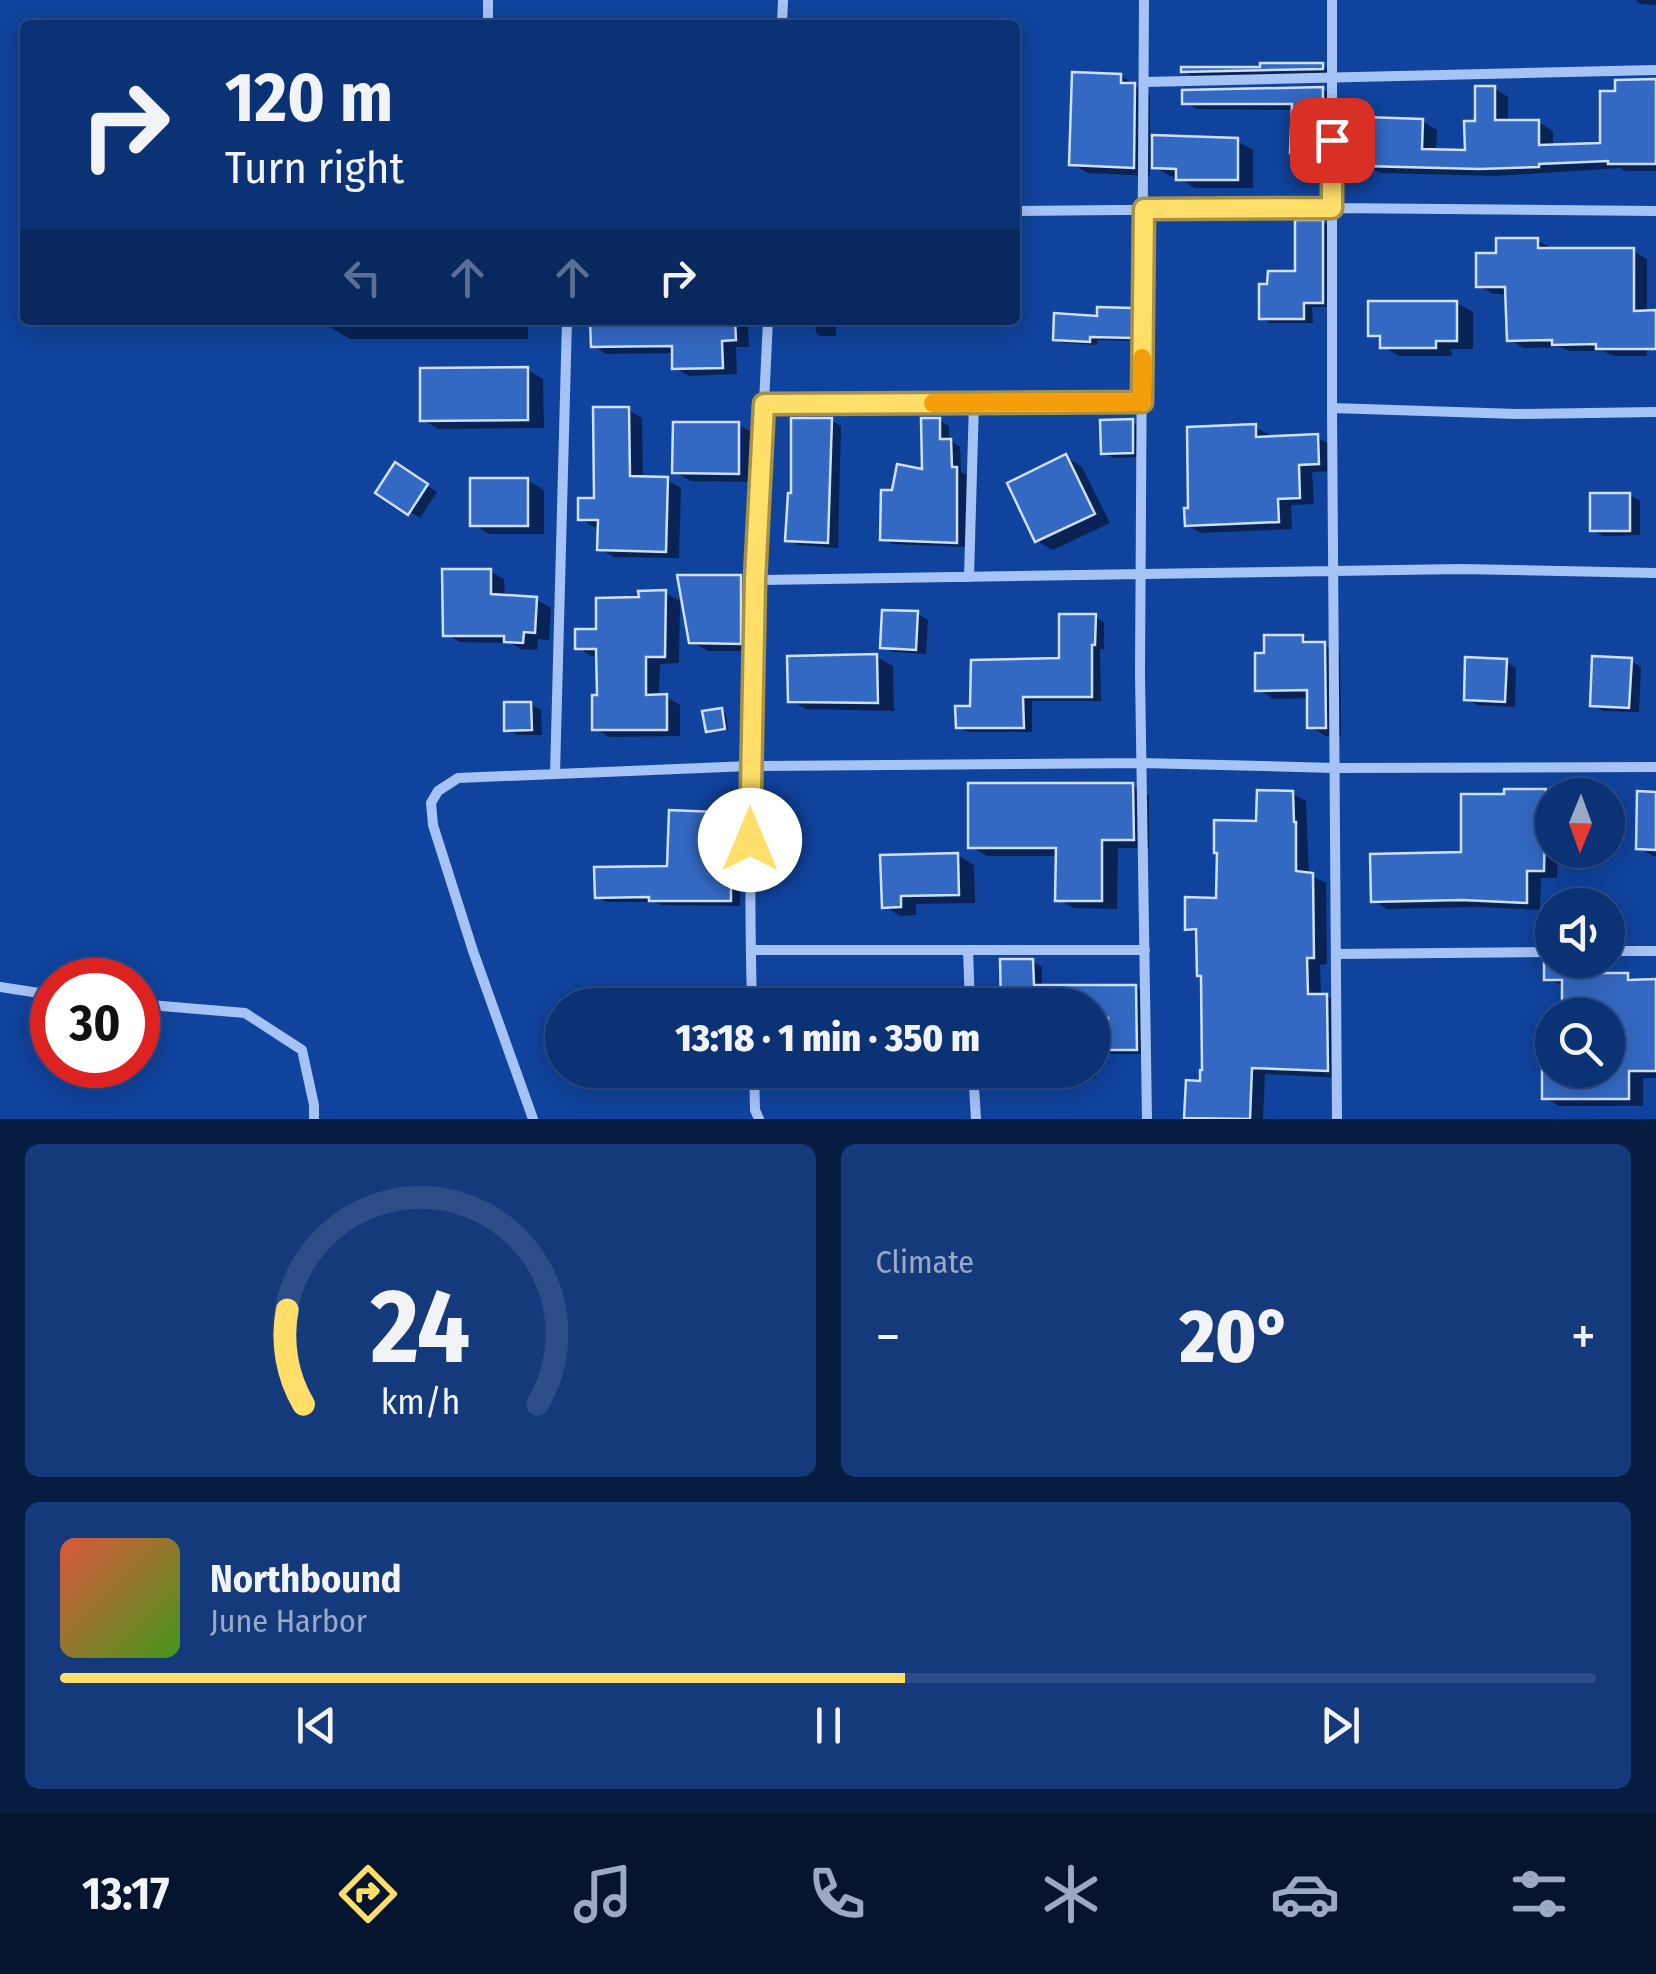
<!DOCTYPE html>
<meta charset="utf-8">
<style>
:root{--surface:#0c3276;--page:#153a7b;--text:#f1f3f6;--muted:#9aaac5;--line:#2c4d88;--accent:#ffdf69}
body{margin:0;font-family:"Fira Sans Condensed",sans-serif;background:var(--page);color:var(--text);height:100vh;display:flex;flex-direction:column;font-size:38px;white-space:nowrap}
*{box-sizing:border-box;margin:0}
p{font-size:32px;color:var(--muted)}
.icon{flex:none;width:55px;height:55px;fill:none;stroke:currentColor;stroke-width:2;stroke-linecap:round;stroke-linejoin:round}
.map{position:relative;height:1119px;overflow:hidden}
.drawer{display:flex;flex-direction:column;gap:25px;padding:25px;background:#071c41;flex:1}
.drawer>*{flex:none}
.hud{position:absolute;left:20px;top:20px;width:1000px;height:305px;border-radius:10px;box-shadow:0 5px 25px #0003,0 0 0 2px var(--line);background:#0c3276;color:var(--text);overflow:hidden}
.needle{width:65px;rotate:181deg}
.buttons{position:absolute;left:1535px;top:778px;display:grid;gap:20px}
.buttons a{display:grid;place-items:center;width:90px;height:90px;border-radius:50%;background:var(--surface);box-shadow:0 5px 25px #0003,0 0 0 2px var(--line);font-size:50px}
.speed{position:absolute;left:30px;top:958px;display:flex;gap:20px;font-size:50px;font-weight:700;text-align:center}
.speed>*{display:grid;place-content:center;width:130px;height:130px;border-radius:50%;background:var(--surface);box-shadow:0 5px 25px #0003,0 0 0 2px var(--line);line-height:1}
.speed .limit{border:15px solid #d22;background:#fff;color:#111}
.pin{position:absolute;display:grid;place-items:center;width:85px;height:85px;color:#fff;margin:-42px;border-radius:20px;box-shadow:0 5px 15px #0006}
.me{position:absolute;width:110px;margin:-55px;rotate:0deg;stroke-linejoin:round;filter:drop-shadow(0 0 8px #0008)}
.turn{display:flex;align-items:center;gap:35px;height:210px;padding:0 40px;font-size:45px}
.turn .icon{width:130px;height:130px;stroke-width:2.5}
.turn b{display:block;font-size:70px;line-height:85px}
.lanes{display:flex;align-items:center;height:95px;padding:0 40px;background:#0003;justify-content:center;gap:50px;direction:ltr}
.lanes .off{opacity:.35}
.big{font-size:75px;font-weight:800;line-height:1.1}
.drawer .card{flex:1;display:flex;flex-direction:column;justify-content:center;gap:15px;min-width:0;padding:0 35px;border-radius:15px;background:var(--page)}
.drawer .dial{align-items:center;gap:0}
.dial svg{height:260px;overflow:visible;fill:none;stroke:var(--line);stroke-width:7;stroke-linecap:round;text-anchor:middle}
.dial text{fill:var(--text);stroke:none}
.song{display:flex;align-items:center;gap:30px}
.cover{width:120px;height:120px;border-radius:15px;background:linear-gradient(135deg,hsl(10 70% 55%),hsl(100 70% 35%))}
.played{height:10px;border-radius:5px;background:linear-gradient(90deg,var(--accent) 55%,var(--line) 55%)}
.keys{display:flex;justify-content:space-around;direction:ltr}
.heat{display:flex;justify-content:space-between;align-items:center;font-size:55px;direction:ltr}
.drawer .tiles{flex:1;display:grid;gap:25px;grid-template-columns:1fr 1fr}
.card:last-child{grid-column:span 2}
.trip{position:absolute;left:545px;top:988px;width:565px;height:100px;border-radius:50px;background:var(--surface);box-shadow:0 5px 25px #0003,0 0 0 2px var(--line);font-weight:800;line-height:100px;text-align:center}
.tab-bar{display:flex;height:160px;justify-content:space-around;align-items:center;background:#05142f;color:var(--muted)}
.tab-bar .icon{width:70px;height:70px}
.tab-bar .active{color:var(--accent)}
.tab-bar b{font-size:45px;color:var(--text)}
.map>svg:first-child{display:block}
.shadow{fill:#0007}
.building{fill:#3469c3;stroke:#cee0fe;stroke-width:2.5}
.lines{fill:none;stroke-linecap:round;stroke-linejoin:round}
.minor{stroke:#a5c3f5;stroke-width:10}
.route-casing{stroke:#a69144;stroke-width:25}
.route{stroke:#ffdf69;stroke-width:18}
.slow{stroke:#f59e0b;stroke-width:18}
</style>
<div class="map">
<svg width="1656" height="1119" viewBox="0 0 1656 1119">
<rect width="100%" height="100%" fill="#10439d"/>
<path class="shadow" d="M1636,0H1656V5L1640,4Z
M1323,66L1336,74L1197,79L1184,71Z
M1121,76L1150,95V138L1237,141L1253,150V188H1195L1178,177L1170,176L1150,164V176L1088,173L1072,164Z
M1656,81V171H1625L1621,168L1496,176L1380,173L1365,165L1422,121L1437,130L1436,152H1467L1494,88L1508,97V123L1538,122L1553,131V147L1603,145L1617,93Z
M1323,89L1335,96V173L1309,172L1296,165L1294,110L1197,109L1184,102Z
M1323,222L1332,228V307H1312L1313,323H1270L1261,318L1298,273Z
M1537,240L1551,248L1633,251L1647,259V356H1613L1603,351H1569L1561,347L1524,348L1510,340L1508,294H1493L1479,286L1499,256Z
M1457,303L1473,312V349H1451L1452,356H1399L1382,346V341L1370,334Z
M1133,311L1140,315V341L1097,340V345L1063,343L1055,339L1099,318Z
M328,320H528V339H350L328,326Z
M593,320H748L749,347H736L737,374L689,376L675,368L674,353L607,354L593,346Z
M815,320H836V336H820L816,333Z
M527,369L543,379L544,428L438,429L422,419Z
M628,410L642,418L643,479L667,480L681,488L679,558L614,557L600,549V527H594L581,519L597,501Z
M831,420L841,426L838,548L798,545L788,539Z
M939,420L949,426V440L960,447L961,472L967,475L966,547L892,544L882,538L924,472Z
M1132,422L1142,428V457L1113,458L1103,452Z
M738,425L755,434L754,482L691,481L675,472Z
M1255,427L1269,435V439L1317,437L1331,445L1332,471L1312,472L1314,504L1291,505L1292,529L1201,533L1187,525Z
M1066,457L1082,467L1110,523L1053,550L1037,541Z
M396,466L437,492L420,518L378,492Z
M527,480L544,490V534H489L473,524Z
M1630,495L1640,501V535L1603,536L1592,530Z
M490,571L504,579L505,598L537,600L551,608L549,640L538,639L537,650L521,649L510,643L460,642L446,634Z
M741,578L757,587L756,651H708L692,642Z
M666,593L680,601L679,663L660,664L659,697H666L680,705V736L609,737L595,728L599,697V656H591L577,647L599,632Z
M918,614L928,620L926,654L893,652L883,647Z
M1095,617L1104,622V649H1100L1101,701H1032V732H968L958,727L973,709L1062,660Z
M1303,637L1316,645H1324L1340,654L1341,736H1326L1310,727L1309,698L1274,699L1258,689L1267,655Z
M877,657L893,666L894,711L806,709L790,700Z
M1631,661L1641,667L1639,712L1603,711L1593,705Z
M1506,662L1516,668L1515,707L1477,705L1466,699Z
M531,704L541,710L542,735H517L507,729Z
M721,711L726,713L728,730L712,733L708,730Z
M1132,786L1149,795V848H1118L1117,909L1074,908L1058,899V856H987L970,846Z
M1545,792L1552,796V850H1558L1557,878H1541L1540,910L1478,907L1387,909L1373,900L1464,855L1507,796Z
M1293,794L1306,801L1309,875L1326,883L1327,964L1320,965L1321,996H1327L1340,1004L1341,1078L1265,1074L1263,1119H1190L1187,1117L1202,1083L1203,976L1199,935L1188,928L1219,900L1258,824Z
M1656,794V857L1638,848Z
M714,814L724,820L722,865H731L741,871L740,906L661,905L655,902H607L597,897L669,868Z
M957,855L974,865L975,903L916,904V915L900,916L884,906Z
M1560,960H1595L1594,975L1627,976L1638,982H1656V1078H1643V1106H1559L1545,1098L1544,1032H1552V1070H1608V1015H1565V987L1547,979Z
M1032,961L1042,967V987H1135L1145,992L1146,1054H1097L1096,1078L1048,1077L1039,1071L1092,1070V1005H1004Z
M888,1070H976L975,1085L903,1081L888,1073Z"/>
<path class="building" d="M1260,63H1323V69L1181,72V67H1260Z
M1072,72L1121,74V83H1135L1134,168L1069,165Z
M1656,79V164H1608V161L1539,164V167L1479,169L1363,166L1365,117L1423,119L1422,149L1465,150L1464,121H1475V86H1495V120H1539V145L1600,143V91H1615V80Z
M1323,87V168L1294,166V153H1290L1292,104H1182V90Z
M1152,135L1238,138V180H1176V169L1152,168Z
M1295,220H1323V303H1304V319H1259V284H1267L1268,271H1295Z
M1496,238H1538V248H1634V311L1656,310V349H1596V344L1552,345V340L1507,341L1505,287H1476V253H1496Z
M1368,301H1457V341H1436V348H1380V336H1368Z
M1097,307L1133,308V338L1090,337V342L1053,340L1054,313L1097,316Z
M590,320H735L736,340L722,341L723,368L672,369V346L591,347Z
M528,367V420L420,421V368Z
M593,407H629L630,476L668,477L666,552L597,550L598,520H578V498H594Z
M791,418H832L828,543L785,541L788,493H791Z
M921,418H940V439H951L952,467H957V543L880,540L881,490H892L897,464L922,469Z
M1133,419V453L1101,454L1100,420Z
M673,422H739V474L672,473Z
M1256,424V437L1318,434L1319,464L1299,465L1300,498L1278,499L1279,522L1185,526L1184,508H1188L1187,427Z
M1066,454L1095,514L1035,542L1007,483Z
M395,462L428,484L408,515L375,493Z
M470,478H528V526H470Z
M1590,493H1630V531H1590Z
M442,569H491V594L537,597L535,633L524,632L523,643L504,642V636H443Z
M677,575H741V644L689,643Z
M666,590L665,657H646V695L667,694V730H592V695H597L596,649H575V629H596V598L639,597L638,591Z
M882,610L918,611L916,650L880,648Z
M1059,614H1096L1095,645H1092V697H1023L1024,728H956L955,706H970L971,660L1059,658Z
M1264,635H1303V642H1325L1326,728H1307V690L1255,691V653H1264Z
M877,654L878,703L788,702L787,656Z
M1592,656L1632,658L1629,708L1590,706Z
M1465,657L1507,659L1505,702L1464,700Z
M504,702H531L532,730L504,731Z
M722,708L725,729L706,732L702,711Z
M968,783H1133L1134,840H1102V901H1055L1056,848H968Z
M1504,789H1546L1544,871H1527V903L1462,900L1371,902L1370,854L1461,852V794H1504Z
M1257,790L1293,791L1294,822H1296V871L1313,873L1314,958H1307L1308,994H1327L1328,1071L1252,1068L1250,1119L1184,1118L1186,1080L1200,1081V1070H1202L1201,976H1197L1196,929L1185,930V897L1216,898L1217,853H1214V820L1256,821Z
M1637,791L1656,792V850L1636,849Z
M669,810L715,812L712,863H731V901H649V897L595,898L594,867L667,866Z
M958,853L959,895L901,896V907L882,908L880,855Z
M1000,959H1033L1034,985H1136L1137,1050H1107L1108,1018H1093V1005H1001Z
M1581,960L1580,973H1628V980L1656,979V1071H1629V1099H1542V1070H1608V1015H1562V980H1544V961Z"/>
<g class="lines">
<path class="minor" d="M488,0V25
M1144,0L1140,674L1147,1119
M1332,0V408L1337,1119
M782,25L783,0
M1145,82L1656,70
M1015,211L1332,208L1656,211
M764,404L1142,402
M1332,408L1517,414L1656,412
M969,577L974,402
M755,580L1461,569L1656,573
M555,774L567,320
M751,950H1145
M968,950L970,1005
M1608,951H1656
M1336,954L1552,952
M0,987L52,995
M138,1004L245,1013L302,1050L314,1105V1119
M752,1005C746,776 757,548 768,320
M754,1070L755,1110L759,1119
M973,1070L976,1119
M533,1119L473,951L433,825L431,803L438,791L458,778L750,766L1142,763L1335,768L1656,767"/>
</g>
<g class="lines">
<defs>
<path id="route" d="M750,840L755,580L764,404L1142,402L1144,209L1332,208V140"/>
</defs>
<use href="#route" class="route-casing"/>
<use href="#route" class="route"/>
<path class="slow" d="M933,403L1142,402V358"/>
</g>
</svg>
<div class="buttons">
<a><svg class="needle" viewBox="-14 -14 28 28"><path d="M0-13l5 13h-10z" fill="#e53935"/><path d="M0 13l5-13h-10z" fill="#9aaac5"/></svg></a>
<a><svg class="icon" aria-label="sound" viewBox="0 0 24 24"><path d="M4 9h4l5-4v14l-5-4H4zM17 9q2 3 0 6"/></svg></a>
<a><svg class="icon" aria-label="search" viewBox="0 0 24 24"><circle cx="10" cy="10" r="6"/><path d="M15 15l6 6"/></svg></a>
</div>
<div class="speed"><div class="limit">30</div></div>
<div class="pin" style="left:1332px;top:140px;background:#d93025"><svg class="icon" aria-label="arrive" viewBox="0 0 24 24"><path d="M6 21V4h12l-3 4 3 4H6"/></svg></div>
<svg class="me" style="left:750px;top:840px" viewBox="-20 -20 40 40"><circle r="19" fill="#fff"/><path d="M0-13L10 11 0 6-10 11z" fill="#ffdf69"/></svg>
<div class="trip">13:18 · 1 min · 350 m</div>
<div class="hud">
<div class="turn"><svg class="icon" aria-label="right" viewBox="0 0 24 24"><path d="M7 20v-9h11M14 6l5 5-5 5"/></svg><div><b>120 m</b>Turn right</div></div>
<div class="lanes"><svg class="icon off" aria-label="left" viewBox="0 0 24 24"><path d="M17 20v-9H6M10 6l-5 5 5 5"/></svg><svg class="icon off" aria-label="ahead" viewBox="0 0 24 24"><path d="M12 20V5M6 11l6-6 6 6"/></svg><svg class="icon off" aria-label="ahead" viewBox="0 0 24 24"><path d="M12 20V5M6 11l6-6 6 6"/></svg><svg class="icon" aria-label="right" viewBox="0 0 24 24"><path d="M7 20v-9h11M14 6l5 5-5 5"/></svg></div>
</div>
</div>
<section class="drawer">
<div class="tiles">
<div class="card dial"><svg viewBox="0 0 100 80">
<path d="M14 69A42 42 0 1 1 86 69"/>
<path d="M14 69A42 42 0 0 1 9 40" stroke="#ffdf69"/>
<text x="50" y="56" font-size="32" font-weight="700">24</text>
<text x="50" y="72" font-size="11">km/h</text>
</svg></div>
<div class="card"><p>Climate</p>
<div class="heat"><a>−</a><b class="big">20°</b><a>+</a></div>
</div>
<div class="card">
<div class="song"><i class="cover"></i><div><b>Northbound</b><p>June Harbor</p></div></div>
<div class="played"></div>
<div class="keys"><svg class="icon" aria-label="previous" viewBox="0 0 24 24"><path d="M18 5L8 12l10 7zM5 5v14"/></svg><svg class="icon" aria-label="pause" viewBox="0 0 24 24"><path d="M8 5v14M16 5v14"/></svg><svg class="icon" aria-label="next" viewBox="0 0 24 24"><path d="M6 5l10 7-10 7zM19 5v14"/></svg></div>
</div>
</div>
</section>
<nav class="tab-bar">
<b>13:17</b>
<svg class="icon active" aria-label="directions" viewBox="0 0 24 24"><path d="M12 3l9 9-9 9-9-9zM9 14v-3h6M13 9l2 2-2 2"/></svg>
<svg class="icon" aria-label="music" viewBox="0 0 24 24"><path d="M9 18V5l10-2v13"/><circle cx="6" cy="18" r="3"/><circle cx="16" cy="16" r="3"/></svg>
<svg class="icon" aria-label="phone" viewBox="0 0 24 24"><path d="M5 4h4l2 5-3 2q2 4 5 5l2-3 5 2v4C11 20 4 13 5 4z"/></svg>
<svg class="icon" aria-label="climate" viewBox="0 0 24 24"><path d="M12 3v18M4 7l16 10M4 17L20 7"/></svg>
<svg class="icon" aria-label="car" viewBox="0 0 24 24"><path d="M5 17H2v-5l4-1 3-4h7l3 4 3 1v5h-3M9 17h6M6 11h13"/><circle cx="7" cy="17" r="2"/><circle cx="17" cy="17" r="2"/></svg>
<svg class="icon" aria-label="filters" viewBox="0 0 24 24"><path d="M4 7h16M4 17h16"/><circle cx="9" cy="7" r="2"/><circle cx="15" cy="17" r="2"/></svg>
</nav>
